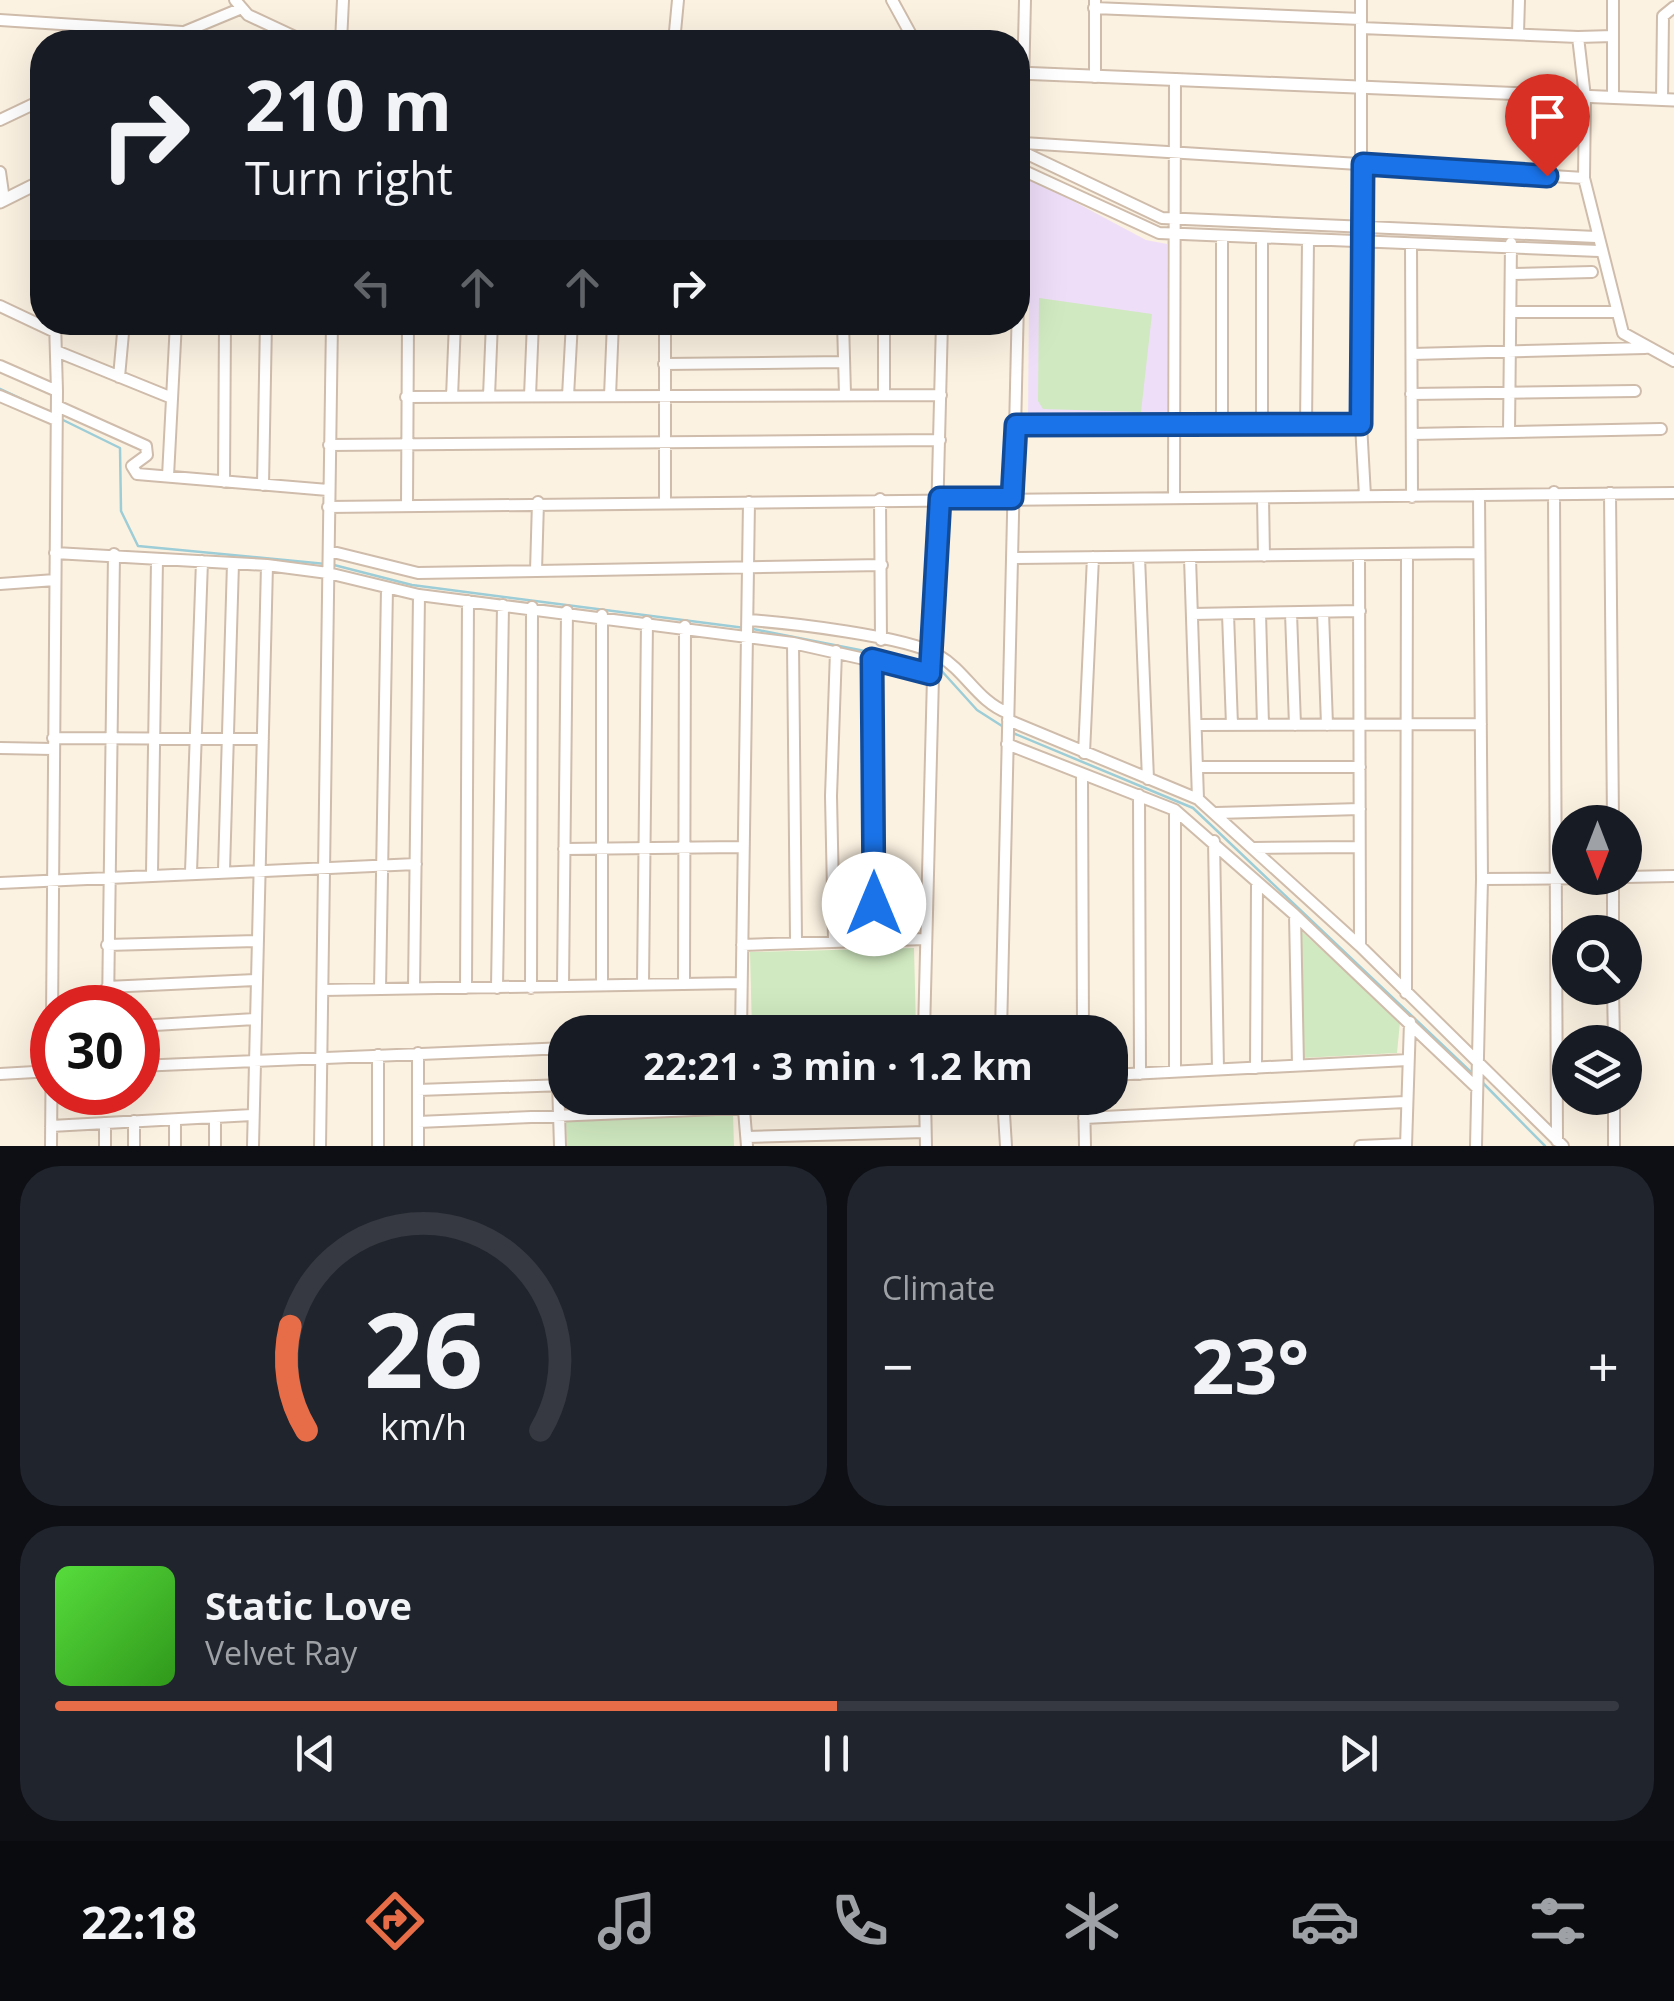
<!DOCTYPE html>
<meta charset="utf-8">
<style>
:root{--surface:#171b24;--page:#20242c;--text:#f1f3f6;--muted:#9ea1a6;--line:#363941;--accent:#e66d47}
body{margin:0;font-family:"Open Sans",sans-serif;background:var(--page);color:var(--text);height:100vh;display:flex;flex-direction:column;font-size:38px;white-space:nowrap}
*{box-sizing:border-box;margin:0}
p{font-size:32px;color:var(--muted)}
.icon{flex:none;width:55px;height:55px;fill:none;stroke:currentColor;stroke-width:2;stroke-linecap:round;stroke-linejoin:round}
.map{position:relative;height:1146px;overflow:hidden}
.drawer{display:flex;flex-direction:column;gap:20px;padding:20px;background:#0d0f14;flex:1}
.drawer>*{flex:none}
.banner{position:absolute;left:30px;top:30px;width:1000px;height:305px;border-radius:40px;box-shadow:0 10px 40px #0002;background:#171b24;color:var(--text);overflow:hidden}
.needle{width:65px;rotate:180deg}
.controls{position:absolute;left:1552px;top:805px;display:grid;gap:20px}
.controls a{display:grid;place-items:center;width:90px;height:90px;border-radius:50%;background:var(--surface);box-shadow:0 10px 40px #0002;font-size:50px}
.speed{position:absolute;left:30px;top:985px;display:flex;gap:20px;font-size:50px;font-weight:700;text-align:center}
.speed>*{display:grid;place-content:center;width:130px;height:130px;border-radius:50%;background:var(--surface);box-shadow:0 10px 40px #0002;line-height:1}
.speed .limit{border:15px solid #d22;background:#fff;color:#111}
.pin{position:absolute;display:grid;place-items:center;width:85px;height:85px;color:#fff;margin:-102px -42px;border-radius:50% 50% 50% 0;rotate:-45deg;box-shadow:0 0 10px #0007}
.pin .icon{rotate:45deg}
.me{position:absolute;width:110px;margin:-55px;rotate:0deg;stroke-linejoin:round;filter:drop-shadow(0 0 8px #0008)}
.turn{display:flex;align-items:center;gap:35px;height:210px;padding:0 50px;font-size:45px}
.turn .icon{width:130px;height:130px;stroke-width:2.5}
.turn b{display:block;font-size:70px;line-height:85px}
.lanes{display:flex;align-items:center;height:95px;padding:0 50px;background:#0003;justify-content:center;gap:50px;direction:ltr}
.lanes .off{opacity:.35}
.big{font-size:75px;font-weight:700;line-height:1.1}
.drawer .widget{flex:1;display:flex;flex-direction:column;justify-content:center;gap:15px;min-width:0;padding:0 35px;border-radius:40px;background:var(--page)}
.drawer .dial{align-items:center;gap:0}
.dial svg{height:260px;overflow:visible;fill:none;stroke:var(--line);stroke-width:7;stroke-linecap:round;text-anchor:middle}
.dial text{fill:var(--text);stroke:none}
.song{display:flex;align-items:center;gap:30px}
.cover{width:120px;height:120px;border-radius:15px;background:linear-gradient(135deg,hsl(110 70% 55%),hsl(110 70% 35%))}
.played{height:10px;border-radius:5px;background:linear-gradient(90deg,var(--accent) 50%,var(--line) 50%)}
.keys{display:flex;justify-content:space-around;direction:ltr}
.heat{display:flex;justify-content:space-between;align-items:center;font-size:55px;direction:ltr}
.drawer .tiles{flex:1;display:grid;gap:20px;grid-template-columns:1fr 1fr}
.widget:last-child{grid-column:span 2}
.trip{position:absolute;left:548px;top:1015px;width:580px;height:100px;border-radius:40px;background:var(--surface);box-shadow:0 10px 40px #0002;font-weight:700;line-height:100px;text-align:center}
.tabs{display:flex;height:160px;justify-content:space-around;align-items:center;background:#090b0e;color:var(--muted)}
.tabs .icon{width:70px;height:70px}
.tabs .current{color:var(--accent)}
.tabs b{font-size:45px;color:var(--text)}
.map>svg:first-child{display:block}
.education{fill:#efdef8}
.green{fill:#d0e9c0}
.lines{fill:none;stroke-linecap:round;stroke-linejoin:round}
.stream{stroke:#9dcdd7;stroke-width:2.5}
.minor-casing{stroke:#cfbcab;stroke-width:14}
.tertiary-casing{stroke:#cfbcab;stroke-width:15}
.minor{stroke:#fff;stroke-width:10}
.tertiary{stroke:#fff;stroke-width:11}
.route-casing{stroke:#114b97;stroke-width:25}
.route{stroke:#1a73e8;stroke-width:18}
</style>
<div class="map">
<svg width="1674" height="1146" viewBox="0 0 1674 1146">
<rect width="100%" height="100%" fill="#fcf2e2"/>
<path class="education" d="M1030,178L1146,240L1167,244V420H1028Z"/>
<path class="green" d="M1039,298L1152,314L1141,412L1043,409L1038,401Z
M1297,927L1400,1022L1397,1053L1301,1058Z
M914,948L916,1029L752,1032L750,952Z
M733,1114L734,1146H567L566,1122Z"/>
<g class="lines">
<path class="stream" d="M0,389L32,404
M61,419L120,448L121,511L138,546L326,564
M334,565L412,585L745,628
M753,629L931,664
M939,668L977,710L1002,726
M1013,733L1193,808L1473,1074
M1483,1083L1545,1146"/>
<defs>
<path id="minor" d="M235,0L248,15L306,42
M892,0L915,42
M1095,0V77
M1361,0V424L1365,496
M1613,0V97
M1094,8L1361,19
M0,20L182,32
M1518,33L1519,0
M1578,37L1613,36
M160,42L242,8
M341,42L343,0
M674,42L678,0
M1662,99L1663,16L1674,7
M0,120L42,100
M1023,143L1584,178L1585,97L1578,37L1361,28
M1023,152L1162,218L1596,237
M1020,169L1159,233L1599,251
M0,172L4,200
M1584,178L1623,333L1674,361
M1222,237V424
M1262,238V424
M1411,244L1412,497
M1512,274L1592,272
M0,306L55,332
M1511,312H1615
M55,322L57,391
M694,322L843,325
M843,322L845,394
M884,322V394
M56,351L172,398
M1412,354L1645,348
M664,364L844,362
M0,366L57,391L51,1146
M119,377L124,322
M1411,394L1635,391
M0,396L56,420
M489,396L492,322
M530,396L533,322
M568,396L572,322
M610,396L613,322
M406,397L941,395
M452,397L455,322
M57,406L146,446L147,455L132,466L137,474L328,490
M1306,424L1308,241
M1016,425L1361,424
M1509,432L1511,243
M1412,434L1661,429
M329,445L940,440
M168,476L176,322
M224,482L225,322
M263,485L266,322
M1554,492L1557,1141
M1610,493L1613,822
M1174,498L1175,79
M1263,498L1264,556
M880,499L881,640
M665,502V322
M407,506L408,322
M328,507L1674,493
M329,551L418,573L882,565
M55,553L267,565L328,573L419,595L793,643L931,674
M1359,555L1360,946
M1139,557L1148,779
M1013,558L1479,553
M1190,558L1198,799
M536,571L538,502
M0,584L55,580
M1323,612L1327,725
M1260,613L1263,725
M1291,613L1295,725
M1192,614L1360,611
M1228,614L1232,725
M602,615V985
M748,620C790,623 905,636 938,655C966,671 977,701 1008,713
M793,643L796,940
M872,659L874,939
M1008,720L1198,799L1360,946L1563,1146
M1196,725L1481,724
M53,738L263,739
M1007,744L1175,810L1295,915L1477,1088
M0,748L53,749
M1084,753L1093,557
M1197,767H1360
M1082,774L1083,1032
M1139,795L1140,1074
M1175,810V1072
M1216,813L1360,809
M1214,841L1218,1069
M1253,848L1358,847
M564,849L742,847
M224,870L233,563
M191,872L202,561
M152,873L157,560
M1625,877L1674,876
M1613,878V932
M1482,879L1605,878
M0,883L416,864
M1295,915L1298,1065
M834,940L831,796L836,651
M107,945L258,941
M742,945L925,939
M643,984L647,622
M684,984L685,626
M563,986L567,611
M107,987L255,980
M414,988L419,595
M466,988L468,601
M497,988L503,605
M531,988L532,607
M1613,988L1614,1042
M380,989L387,588
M323,990L741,983
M1406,993L1407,554
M108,1008L114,554
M138,1026L255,1019
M741,1032L749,502
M924,1032L942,322
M950,1032L1001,1030
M1001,1032L1025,0
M557,1049L560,1146
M378,1055V1146
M138,1066L565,1048
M1256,1068L1257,883
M0,1074L52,1071
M1110,1075L1408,1060
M418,1090L565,1085
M743,1098L747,1146
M925,1098L926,1146
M1003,1098L1006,1146
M1084,1098L1085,1146
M1614,1098V1146
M215,1118V1146
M1084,1118L1405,1102
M134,1121V1146
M418,1122L925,1100
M51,1126L252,1115
M747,1137L925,1132
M105,1146V1123
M175,1146V1120
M253,1146L267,565
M320,1146L332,322
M418,1146V1053
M1360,1146L1406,1144
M1406,1146L1410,1022
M1476,1146L1482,879L1479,495"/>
<path id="tertiary" d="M1018,73L1674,100
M0,202L42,181"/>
</defs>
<use href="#minor" class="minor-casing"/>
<use href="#tertiary" class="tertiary-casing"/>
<use href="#minor" class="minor"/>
<use href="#tertiary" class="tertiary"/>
</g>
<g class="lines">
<defs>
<path id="route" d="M874,904L872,659L930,674L940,498H1012L1016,425L1361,424L1363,164L1547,176"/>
</defs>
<use href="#route" class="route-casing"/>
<use href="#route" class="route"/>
</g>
</svg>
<div class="controls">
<a><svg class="needle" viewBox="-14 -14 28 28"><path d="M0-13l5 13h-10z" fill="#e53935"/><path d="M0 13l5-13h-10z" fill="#9ea1a6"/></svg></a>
<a><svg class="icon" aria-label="search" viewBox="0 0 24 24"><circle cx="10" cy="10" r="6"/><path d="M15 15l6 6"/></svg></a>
<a><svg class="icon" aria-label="layers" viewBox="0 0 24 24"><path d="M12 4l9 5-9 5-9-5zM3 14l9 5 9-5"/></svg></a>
</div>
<div class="speed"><div class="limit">30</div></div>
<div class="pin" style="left:1547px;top:176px;background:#d93025"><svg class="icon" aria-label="arrive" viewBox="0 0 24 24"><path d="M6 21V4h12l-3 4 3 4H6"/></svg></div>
<svg class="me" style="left:874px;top:904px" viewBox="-20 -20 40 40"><circle r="19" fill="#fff"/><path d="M0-13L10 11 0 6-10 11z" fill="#1a73e8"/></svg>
<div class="trip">22:21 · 3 min · 1.2 km</div>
<div class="banner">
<div class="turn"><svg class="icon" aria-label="right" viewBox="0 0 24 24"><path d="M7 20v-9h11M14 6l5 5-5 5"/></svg><div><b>210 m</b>Turn right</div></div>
<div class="lanes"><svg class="icon off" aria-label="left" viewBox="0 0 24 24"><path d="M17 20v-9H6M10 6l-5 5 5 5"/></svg><svg class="icon off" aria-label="ahead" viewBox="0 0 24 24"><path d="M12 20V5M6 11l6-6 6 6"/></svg><svg class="icon off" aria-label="ahead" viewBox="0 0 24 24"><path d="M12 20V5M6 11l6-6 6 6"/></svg><svg class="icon" aria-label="right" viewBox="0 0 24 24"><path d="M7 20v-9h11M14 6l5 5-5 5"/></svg></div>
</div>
</div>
<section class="drawer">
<div class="tiles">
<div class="widget dial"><svg viewBox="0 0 100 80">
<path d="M14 69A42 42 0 1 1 86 69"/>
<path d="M14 69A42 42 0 0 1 9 37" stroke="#e66d47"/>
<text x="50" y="56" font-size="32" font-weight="700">26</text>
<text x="50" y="72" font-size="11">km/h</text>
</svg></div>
<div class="widget"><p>Climate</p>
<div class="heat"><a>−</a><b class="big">23°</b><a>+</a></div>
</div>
<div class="widget">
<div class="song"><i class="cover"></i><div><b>Static Love</b><p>Velvet Ray</p></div></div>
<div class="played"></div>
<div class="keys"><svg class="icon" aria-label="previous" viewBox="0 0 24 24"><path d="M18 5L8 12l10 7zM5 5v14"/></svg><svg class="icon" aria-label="pause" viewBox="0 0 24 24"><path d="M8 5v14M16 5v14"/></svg><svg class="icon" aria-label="next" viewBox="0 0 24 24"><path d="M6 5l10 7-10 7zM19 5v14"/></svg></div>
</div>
</div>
</section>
<nav class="tabs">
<b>22:18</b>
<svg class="icon current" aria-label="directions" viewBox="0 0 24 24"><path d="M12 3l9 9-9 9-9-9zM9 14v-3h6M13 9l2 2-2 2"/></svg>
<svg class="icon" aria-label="music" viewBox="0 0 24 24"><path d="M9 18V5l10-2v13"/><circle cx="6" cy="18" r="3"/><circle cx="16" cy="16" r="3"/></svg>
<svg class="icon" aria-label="phone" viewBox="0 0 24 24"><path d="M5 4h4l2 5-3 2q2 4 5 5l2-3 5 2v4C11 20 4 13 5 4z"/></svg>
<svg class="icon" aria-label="climate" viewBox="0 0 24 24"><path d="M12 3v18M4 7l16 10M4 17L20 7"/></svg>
<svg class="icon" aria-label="car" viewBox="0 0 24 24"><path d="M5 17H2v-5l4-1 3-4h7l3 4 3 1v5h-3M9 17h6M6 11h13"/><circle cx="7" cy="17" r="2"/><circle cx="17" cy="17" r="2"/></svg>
<svg class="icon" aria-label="filters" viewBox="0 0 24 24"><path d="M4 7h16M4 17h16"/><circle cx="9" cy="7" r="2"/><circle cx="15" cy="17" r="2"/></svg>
</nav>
